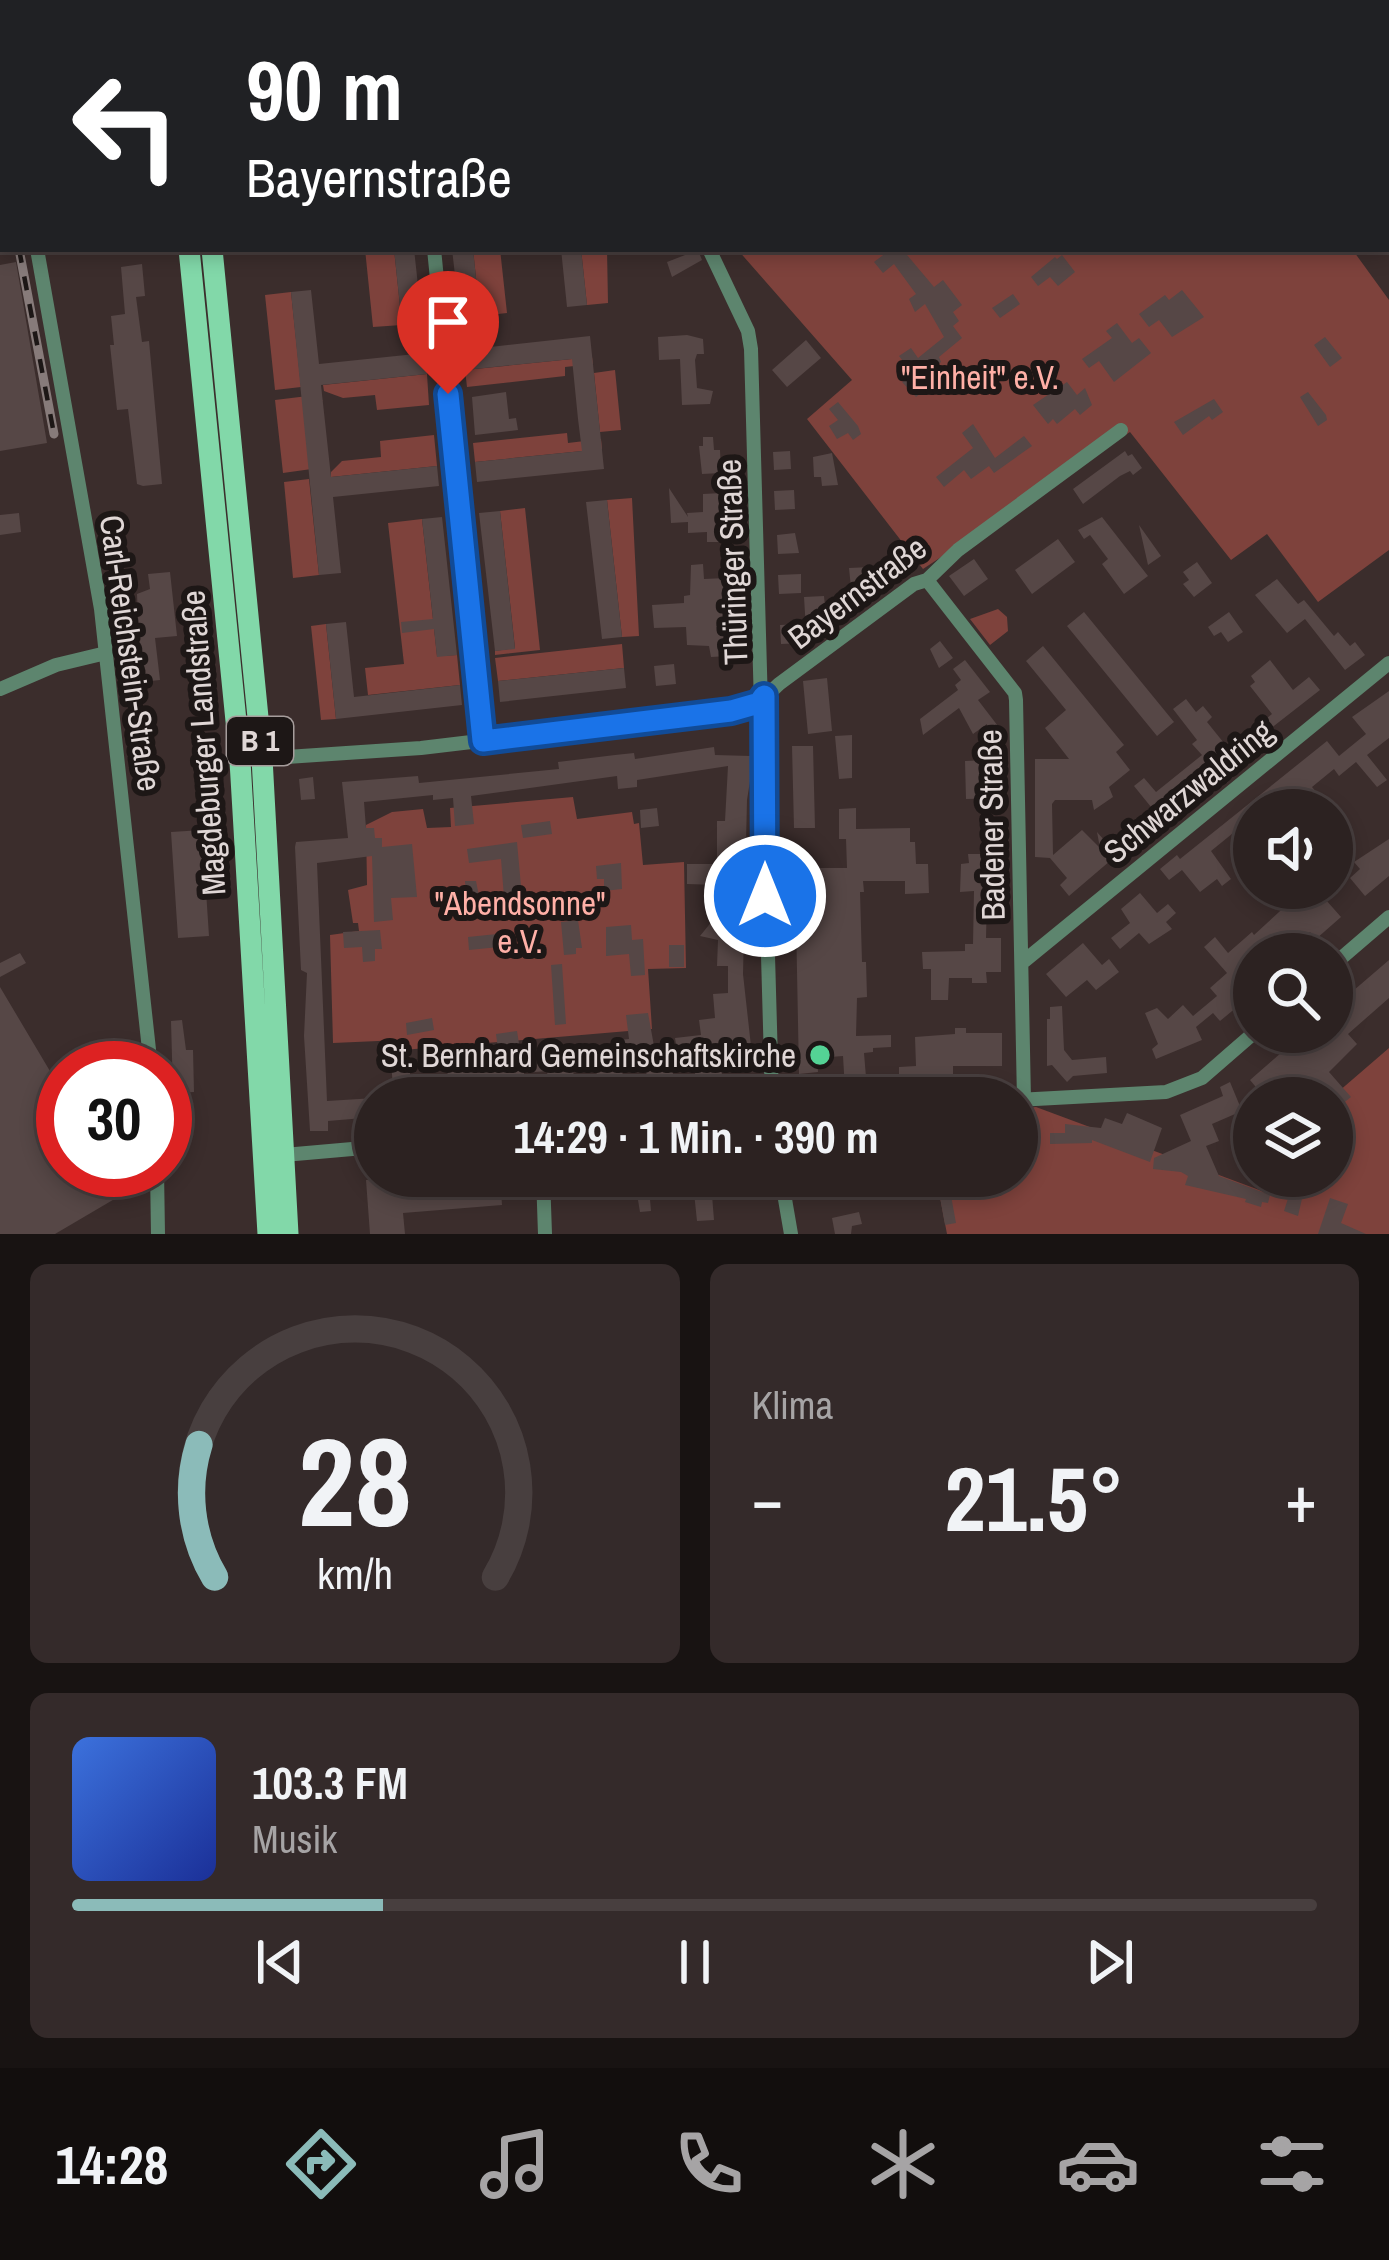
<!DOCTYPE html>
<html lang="de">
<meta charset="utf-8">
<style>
:root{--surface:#2c2221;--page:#342a2a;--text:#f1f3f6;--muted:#a6a4a5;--line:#483f3f;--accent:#8bbbb9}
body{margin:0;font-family:"Archivo Narrow",sans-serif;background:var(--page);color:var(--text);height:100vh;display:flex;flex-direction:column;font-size:45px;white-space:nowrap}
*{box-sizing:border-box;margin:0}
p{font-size:39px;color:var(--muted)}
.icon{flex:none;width:66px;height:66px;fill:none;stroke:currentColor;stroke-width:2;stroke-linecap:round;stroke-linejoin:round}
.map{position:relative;height:1234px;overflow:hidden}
.details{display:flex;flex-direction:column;gap:30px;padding:30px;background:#181312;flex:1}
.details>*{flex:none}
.top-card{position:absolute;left:0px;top:0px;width:1389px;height:252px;box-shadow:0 6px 18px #0003,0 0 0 3px var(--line);background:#202124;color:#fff;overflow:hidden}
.fabs{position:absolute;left:1233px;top:789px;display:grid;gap:24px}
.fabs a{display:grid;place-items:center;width:120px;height:120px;border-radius:50%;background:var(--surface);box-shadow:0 6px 18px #0003,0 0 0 3px var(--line);font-size:60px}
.speed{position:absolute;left:36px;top:1041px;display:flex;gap:24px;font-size:60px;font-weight:700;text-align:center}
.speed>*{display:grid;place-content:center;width:156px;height:156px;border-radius:50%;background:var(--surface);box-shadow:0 6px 18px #0003,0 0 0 3px var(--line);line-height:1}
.speed .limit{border:18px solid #d22;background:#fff;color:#111}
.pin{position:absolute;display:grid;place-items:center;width:102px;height:102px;color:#fff;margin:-123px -51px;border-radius:50% 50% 50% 0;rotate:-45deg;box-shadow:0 0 12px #0007}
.pin .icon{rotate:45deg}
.me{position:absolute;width:132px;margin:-66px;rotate:0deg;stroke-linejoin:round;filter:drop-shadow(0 0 9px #0008)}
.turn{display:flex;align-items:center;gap:42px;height:252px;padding:0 48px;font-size:54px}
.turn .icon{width:156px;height:156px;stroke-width:2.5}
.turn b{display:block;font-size:84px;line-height:102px}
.big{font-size:90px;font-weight:800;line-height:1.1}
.details .tile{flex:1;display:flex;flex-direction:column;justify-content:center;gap:18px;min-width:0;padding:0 42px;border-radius:18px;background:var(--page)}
.details .dial{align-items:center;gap:0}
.dial svg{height:312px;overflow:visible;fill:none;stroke:var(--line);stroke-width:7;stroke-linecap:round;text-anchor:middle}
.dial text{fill:var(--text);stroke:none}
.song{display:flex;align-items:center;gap:36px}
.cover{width:144px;height:144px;border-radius:18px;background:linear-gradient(135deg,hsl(220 70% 55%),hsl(230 70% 35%))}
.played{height:12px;border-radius:6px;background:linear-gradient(90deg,var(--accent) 25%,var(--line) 25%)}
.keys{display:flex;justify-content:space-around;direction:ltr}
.heat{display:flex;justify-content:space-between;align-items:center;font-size:66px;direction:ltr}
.details .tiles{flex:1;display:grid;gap:30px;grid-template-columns:1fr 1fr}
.tile:last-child{grid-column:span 2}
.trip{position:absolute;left:354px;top:1077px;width:684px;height:120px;border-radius:60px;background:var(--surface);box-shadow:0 6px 18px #0003,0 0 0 3px var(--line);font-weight:800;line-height:120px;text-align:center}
.menu{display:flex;height:192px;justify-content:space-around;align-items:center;background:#120e0d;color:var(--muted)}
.menu .icon{width:84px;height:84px}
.menu .on{color:var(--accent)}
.menu b{font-size:54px;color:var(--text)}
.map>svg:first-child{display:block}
.green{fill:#7e423c}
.building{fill:#564746}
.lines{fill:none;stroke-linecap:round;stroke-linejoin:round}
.minor{stroke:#5d856e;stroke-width:14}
.primary{stroke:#82d8a9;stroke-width:21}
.rail-casing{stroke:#877b7a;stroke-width:9}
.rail{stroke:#1d1716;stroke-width:4.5;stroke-dasharray:14;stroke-linecap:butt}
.route-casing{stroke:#114b97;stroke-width:30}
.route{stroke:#1a73e8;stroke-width:21}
.poi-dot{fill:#54d395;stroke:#1d1716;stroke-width:4.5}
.labels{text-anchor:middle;stroke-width:12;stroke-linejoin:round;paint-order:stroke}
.shield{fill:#1d1716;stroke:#a69d9c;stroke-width:3}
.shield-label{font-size:30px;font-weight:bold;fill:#e0d7d6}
.park-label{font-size:33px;fill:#ffb0a7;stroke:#1d1716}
.street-label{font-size:33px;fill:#e0d7d6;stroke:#1d1716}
.poi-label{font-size:33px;fill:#e0d7d6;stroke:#1d1716;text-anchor:end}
</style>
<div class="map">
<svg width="1389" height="1234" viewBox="0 0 1389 1234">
<rect width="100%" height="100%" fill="#3b2d2c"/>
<path class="green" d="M974,0H1162L1164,3H971Z
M365,249H394L402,325L373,327Z
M473,249H500L507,313L480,316Z
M581,249H607L608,303L587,305Z
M737,249H1352L1389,300V550L1318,602L1267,534L1231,560L1130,432L923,569L807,419L852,380Z
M291,292L301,387L275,390L265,295Z
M592,357L593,364L565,367V376L467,387L465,370Z
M615,370L621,430L600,432L594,373Z
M427,374L429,405L377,410L375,395L343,398L324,391L323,385Z
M316,395L323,401L303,403L326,467L283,473L275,400Z
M567,433L568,443L601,439L602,449L475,462L473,443Z
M434,435L437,466L331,477V472L342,461L381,457L380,441Z
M309,479L319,575L293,578L284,482Z
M632,498L639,636L622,637L607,500Z
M525,508L540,650L495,655V651L515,648L500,511Z
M422,519L437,656L457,655L460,685L368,695L365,668L404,664L388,523Z
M998,609L1007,617L1008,631L990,645L970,619Z
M326,624L336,719L321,720L311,626Z
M622,644L624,668L498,681L495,658Z
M573,797L577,819L632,812L634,824L639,823L643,865L684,862L686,968L648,969L652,1029L403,1050L401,1040L333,1043L330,935L359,931L358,923H353L348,890L367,885L366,825L392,812L423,809L427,828L451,827L450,808Z
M1389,1048V1234H947L936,1176H1017V1109L1036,1107L1273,1195L1281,1176H1332L1331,1098Z"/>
<path class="building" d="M394,249H414L422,322L402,325Z
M452,249H473L480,316L460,319Z
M561,249H581L587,305L567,307Z
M891,249H902L934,287L943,280L962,305L953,312L959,321L953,326L962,338L939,357L941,362L920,379L927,388L916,397L902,382L909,378L903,370L907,366L899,356L911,348L918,358L944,337L925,304L915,312L909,299L916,294L894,264L883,273L874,262Z
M698,250L702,260L672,277L667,262Z
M1062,255L1075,272L1058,286L1050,277L1038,286L1031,277L1055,257L1057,259Z
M16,262L47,443L0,451V265Z
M142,264L145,296L136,297L142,342L149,341L162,484L143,486L137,484L128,409L117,410L110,345H114L111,316L125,314L121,267Z
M311,290L319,364L425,353L427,374L321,385L331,477L437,466L439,486L333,497L341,573L319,575L291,292Z
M1182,290L1204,317L1172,337L1159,320L1149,327L1139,314L1165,295L1169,300Z
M1013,294L1020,304L1000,318L992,308Z
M1117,323L1132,343L1139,338L1151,353L1114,382L1099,361L1089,368L1082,359L1112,338L1106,331Z
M687,335L703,339L704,354H697L695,360L697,388L713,391L710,404L682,405L680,359L659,360L658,337Z
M590,336L604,469L477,482L475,462L582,451L578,419L572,359L465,370L463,350Z
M1325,337L1342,358L1330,367L1314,345Z
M806,340L821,358L787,387L772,370Z
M1067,382L1077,395L1085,388L1092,405L1080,415L1075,409L1057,424L1053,419L1048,424L1033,405Z
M506,392L509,419L516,418L518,430L475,435L472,397Z
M1308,392L1326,415L1327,420L1318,426L1300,397Z
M1214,399L1223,412L1212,420L1209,416L1183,435L1174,422Z
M838,402L858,426L861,434L853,440L848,433L837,439L829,426L838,420L829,409Z
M973,424L995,458L1024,436L1032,446L994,473L989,466L971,479L964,470L944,487L936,477L973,448L962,433Z
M703,437H713L714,450H720L721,473L702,474L699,446H703Z
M790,451L791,469L774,470L773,452Z
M1125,451L1128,456L1132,454L1142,468L1133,475L1130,471L1120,476L1083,504L1073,489Z
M832,453L838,485L822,486L821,477H814L813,457Z
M669,488L688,517L687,513L703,512V494L722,493L724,542H707V532L688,533V522L671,523Z
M794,490L795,509L775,510L774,491Z
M607,500L622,637L602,639L586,502Z
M500,511L515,649L495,651L479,513Z
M19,513L21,532L0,535V515Z
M442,517L457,655L437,657L434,629L402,633L401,622L433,619L422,519Z
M1102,517L1148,576L1124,594L1102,564L1108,559L1090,535L1084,539L1078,530Z
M1139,525L1161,556L1148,565Z
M795,533L799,553L778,554L777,535Z
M1058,539L1075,562L1032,594L1015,570Z
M974,559L988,579L964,596L949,576Z
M1197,562L1212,583L1194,597L1183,584L1189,580L1183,572Z
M703,564L704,579L726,578L729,656L711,657L709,646L687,645L686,627L654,628L652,605L684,603V596L690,595L691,565Z
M871,567L872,586L851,588L849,568Z
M170,572L177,636L155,638L160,680L141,682L137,594L150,589L148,574Z
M801,574V593L779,594L778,575Z
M1277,579L1298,604L1304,600L1334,636L1338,632L1350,646L1355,642L1365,655L1345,670L1305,619L1287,633L1255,595Z
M824,596L827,626L806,630L804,597Z
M1084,612L1174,722L1157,736L1067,626Z
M1229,612L1243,632L1228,642L1221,632L1214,636L1208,627Z
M346,622L354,697L460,685L462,705L336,719L326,624Z
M802,624L803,643L781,644L780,625Z
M940,641L953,658L939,668L930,649Z
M1043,646L1124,745L1116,752L1130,770L1109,787L1113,797L1094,810L1092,800H1055L1052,804L1053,855L1082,830L1100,848L1097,832L1117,855L1069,896L1060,885L1067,878L1050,858L1035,857V759H1069L1045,728L1066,710L1026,661Z
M965,660L990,692L978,700L1001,730V798L966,799L965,761L988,760L987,724L973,734L959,708L923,735L920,719L958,690L955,685L961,680L953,669Z
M1270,660L1293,690L1309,677L1320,690L1257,739L1251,731L1272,714L1250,686L1255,682L1251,676Z
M674,664L676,684L656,686L654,666Z
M624,668L626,688L500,702L498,681Z
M827,678L832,731L808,734L803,681Z
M1389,691V738L1367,755L1387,780L1377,787L1356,762L1339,776L1334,769L1312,787L1317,793L1307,802L1313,810H1296L1290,802L1280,810H1254V816L1211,851L1231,879L1222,886L1217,879L1200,892L1182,870L1169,880L1160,869L1177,855L1180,859L1327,741L1339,756L1366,734L1352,717Z
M1186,699L1196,712L1203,706L1212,717L1207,722L1236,758L1217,774L1206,779L1202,774L1190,784L1177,794L1181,799L1176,806L1156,823L1146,811L1151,807L1134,786L1144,778L1156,792L1202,755L1192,744L1197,740L1173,709Z
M852,735V778L839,779L835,736Z
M792,746H813L815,828H794Z
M714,747L715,755L751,756L752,769L747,800L743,974L751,1046L750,1054L721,1057L723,1098H697L694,1060L672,1062L675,1098H650L645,1064L623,1066L621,1098H606L605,1087H598L596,1067L573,1069L575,1089L549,1092L547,1071L524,1073L526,1093L500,1096L497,1074L474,1077L476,1097L394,1098L391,1063L409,1062L411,1085L448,1082L447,1064L466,1062L465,1053L498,1049L496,1034L517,1031L520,1050L539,1049V1055L578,1052L577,1046L589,1044L590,1051L612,1049L611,1041L629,1039L626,1015L648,1013L654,1046L676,1044L675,1038L701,1035L699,1020L715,1018L713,994L728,993V966H717L718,940L700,936L717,915L718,885L687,884V864H714L717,860V821H725L728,766L637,780V787L618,789L617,776L471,796L474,824L455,826L453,798L433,800V795L364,802L366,828H374L375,838H382V847L412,844L417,897L391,898L393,920L374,922L372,856L317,863L327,1101L375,1098V1117L328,1121V1131H310L304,1036L307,973L301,970L295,847L296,842L348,838L342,782L418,776L419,783L559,769L558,762L615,755L634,753L635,759Z
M313,777L315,799L301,800L299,779Z
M657,808L659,826L641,828L640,810Z
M856,808V829L910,828V842H915L916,864H928L929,893L905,894V881H863L864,892H860L862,962H866L867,997L857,998L856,1036L891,1035V1047L873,1048V1052L864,1053L867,1089L845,1090L843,1056L817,1058L818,1072L799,1074L795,868H847L846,839H839V809Z
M550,821L552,834L523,838L521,825Z
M202,830L209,936L178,938L171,832Z
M983,832H1000L1001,897H987L986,938H1001V972H986L987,983H972V978H949L948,1000H931V969H923L922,952L965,951V944H973L974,891L960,892L961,864L969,863L968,854H984Z
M1389,839V876L1365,896L1350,878L1360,869L1354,862Z
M517,842L523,908L505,910L501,859L469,863L467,849Z
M621,863L622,889L604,891V879H597L596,866Z
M465,881H476L481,906L467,907Z
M1303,890L1310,898L1318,891L1341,917L1316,939L1310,932L1285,954H1254V993L1220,1021L1213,1013L1196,1027L1202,1040L1156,1059L1152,1049L1158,1044L1145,1013L1157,1008L1168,1019L1183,1005L1193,1016L1217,996L1210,988L1227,973L1204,947L1215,937L1228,953L1252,932L1254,935Z
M1140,893L1157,913L1168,904L1176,913L1166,922L1172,929L1149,944L1139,933L1120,949L1111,938L1130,923L1121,909Z
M578,920L582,948H576V954L564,955L561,922Z
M631,925L632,940L643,939L645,975L631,976L629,954L606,956V927Z
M380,930L382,949H375V961L363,962L362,947L344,948L343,932Z
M497,934L499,947L469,950L468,937Z
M1083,943L1102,965L1109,959L1119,972L1096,990L1087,980L1066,997L1046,974Z
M669,945H684V967H669Z
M20,953L26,963L0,977V963Z
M1389,960V998L1348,1034L1357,1044L1329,1072L1351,1097L1332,1112V1094L1323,1082L1308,1094L1301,1085L1286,1098H1265L1250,1080L1305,1032H1332V1009Z
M562,964L566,1024L555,1025L551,965Z
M0,987L63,1093V1170H109L123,1194L55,1234H0Z
M1062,1006L1064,1050L1072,1060L1106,1057L1107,1073L1073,1076L1067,1082L1052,1065L1047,1066V1019H1050V1007Z
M432,1018L434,1030L407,1035L406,1023Z
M182,1020L186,1050H193L194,1092L173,1093L171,1021Z
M955,1028H966V1033H1002V1066H953V1076H917V1088H899V1067L916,1066L915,1037L955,1034Z
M1230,1082L1242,1111L1212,1124L1219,1141L1206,1146L1219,1176L1270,1195L1268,1203L1262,1202L1261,1207L1245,1202L1246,1199L1185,1185L1188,1176L1181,1172L1153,1169L1154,1158L1191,1141L1180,1115L1223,1096L1220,1087Z
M1127,1113L1162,1128L1150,1162L1092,1140V1143L1050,1144V1133H1065V1124L1101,1128L1105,1118L1122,1124Z
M416,1176H500L502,1205L403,1213L405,1234H370L366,1180Z
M595,1176H691L694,1192L650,1199L651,1211L640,1212L637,1194L564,1200L562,1179Z
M717,1176H728L729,1194L712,1195L714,1220L697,1221L693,1183L717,1182Z
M1292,1186L1304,1190L1298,1216L1284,1211Z
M950,1190L956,1223L945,1225L939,1192Z
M1330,1198L1348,1204L1341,1223L1366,1234H1318Z
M859,1212L862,1224L852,1226L851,1234H835L832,1218Z"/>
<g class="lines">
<path class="minor" d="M355,0V3
M614,0L615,3
M942,0L944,3
M1178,0L1180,3
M473,3L485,0
M0,57L3,74
M37,249L101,609L151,1068
M434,249L483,741
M709,249L748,331L751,349L772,1098
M927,580L1015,693L1016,700L1024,1100
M0,689L56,665L106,653
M257,759L421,748L731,711L759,703L779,684L914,584L927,580L958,550L1121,430
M1023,962L1389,663
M1332,966L1389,917
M1017,1100L1166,1092L1202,1078L1255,1032
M284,1155L375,1147
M157,1170L158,1234
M543,1176L545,1234
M781,1176L791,1234"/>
<path class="primary" d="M163,0V3
M186,0L187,3
M189,249L240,761L268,1234
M212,249L262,758L288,1234"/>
<defs>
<path id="rail" d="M0,200L3,205
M19,249L54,434"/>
</defs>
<use href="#rail" class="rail-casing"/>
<use href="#rail" class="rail"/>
</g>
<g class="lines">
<defs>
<path id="route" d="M448,394L483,741L731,711L759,703L764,696L765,896"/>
</defs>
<use href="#route" class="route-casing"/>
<use href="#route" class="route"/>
</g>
<circle class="poi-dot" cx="820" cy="1055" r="12"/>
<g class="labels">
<rect class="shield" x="227" y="717" width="66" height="48" rx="9"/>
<g class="shield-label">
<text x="260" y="751">B 1</text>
</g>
<g class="park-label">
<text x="980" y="389">"Einheit" e.V.</text>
<text x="520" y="915">"Abendsonne"<tspan x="520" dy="38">e.V.</tspan></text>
</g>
<g class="street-label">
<text transform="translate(732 562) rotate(-92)" y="12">Thüringer Straße</text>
<text transform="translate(857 592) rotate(-37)" y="12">Bayernstraße</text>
<text transform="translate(131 653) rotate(82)" y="12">Carl-Reichstein-Straße</text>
<text transform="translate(203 743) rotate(-94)" y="12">Magdeburger Landstraße</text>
<text transform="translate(1188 791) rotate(-39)" y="12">Schwarzwaldring</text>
<text transform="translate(991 825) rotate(-91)" y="12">Badener Straße</text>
</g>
<g class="poi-label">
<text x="796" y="1067">St. Bernhard Gemeinschaftskirche</text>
</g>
</g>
</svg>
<div class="fabs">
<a><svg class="icon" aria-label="sound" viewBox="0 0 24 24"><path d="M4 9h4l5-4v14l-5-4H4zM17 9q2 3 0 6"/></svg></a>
<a><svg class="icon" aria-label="search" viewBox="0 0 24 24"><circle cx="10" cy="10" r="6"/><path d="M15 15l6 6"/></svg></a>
<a><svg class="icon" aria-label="layers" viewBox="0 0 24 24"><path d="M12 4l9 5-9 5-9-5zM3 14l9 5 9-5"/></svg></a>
</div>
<div class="speed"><div class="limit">30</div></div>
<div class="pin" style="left:448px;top:394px;background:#d93025"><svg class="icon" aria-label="arrive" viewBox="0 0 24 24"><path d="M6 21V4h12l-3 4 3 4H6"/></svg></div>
<svg class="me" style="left:765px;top:896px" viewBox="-20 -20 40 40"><circle r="17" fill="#1a73e8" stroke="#fff" stroke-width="3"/><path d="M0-11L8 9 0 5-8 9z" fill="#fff"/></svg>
<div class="trip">14:29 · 1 Min. · 390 m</div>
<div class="top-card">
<div class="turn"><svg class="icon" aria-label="left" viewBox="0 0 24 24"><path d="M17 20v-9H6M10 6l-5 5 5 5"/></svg><div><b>90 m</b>Bayernstraße</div></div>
</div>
</div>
<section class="details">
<div class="tiles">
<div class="tile dial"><svg viewBox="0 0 100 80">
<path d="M14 69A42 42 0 1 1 86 69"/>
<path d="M14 69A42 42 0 0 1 10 35" stroke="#8bbbb9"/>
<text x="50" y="56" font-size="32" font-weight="700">28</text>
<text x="50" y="72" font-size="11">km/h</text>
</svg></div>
<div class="tile"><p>Klima</p>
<div class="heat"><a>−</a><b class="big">21.5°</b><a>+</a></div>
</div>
<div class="tile">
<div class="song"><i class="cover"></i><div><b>103.3 FM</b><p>Musik</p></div></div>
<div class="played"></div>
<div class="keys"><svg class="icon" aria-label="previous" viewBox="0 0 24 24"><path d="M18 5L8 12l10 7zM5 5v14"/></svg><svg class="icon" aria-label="pause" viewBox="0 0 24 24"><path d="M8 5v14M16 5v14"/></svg><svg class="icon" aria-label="next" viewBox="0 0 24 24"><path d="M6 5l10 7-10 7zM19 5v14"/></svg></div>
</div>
</div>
</section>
<nav class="menu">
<b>14:28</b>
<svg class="icon on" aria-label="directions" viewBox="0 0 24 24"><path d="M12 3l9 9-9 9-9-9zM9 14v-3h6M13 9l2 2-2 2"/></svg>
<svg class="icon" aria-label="music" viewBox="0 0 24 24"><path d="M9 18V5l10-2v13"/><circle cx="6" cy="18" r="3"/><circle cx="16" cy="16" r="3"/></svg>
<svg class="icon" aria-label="phone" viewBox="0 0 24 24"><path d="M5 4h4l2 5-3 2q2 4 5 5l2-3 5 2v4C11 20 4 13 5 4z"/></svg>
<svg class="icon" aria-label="climate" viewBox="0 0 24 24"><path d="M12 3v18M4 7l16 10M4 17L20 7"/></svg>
<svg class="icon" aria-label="car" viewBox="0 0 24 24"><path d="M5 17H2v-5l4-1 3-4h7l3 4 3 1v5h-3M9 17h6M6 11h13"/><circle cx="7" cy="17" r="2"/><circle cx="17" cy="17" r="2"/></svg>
<svg class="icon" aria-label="filters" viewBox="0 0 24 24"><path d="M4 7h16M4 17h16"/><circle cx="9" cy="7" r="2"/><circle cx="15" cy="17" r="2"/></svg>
</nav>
